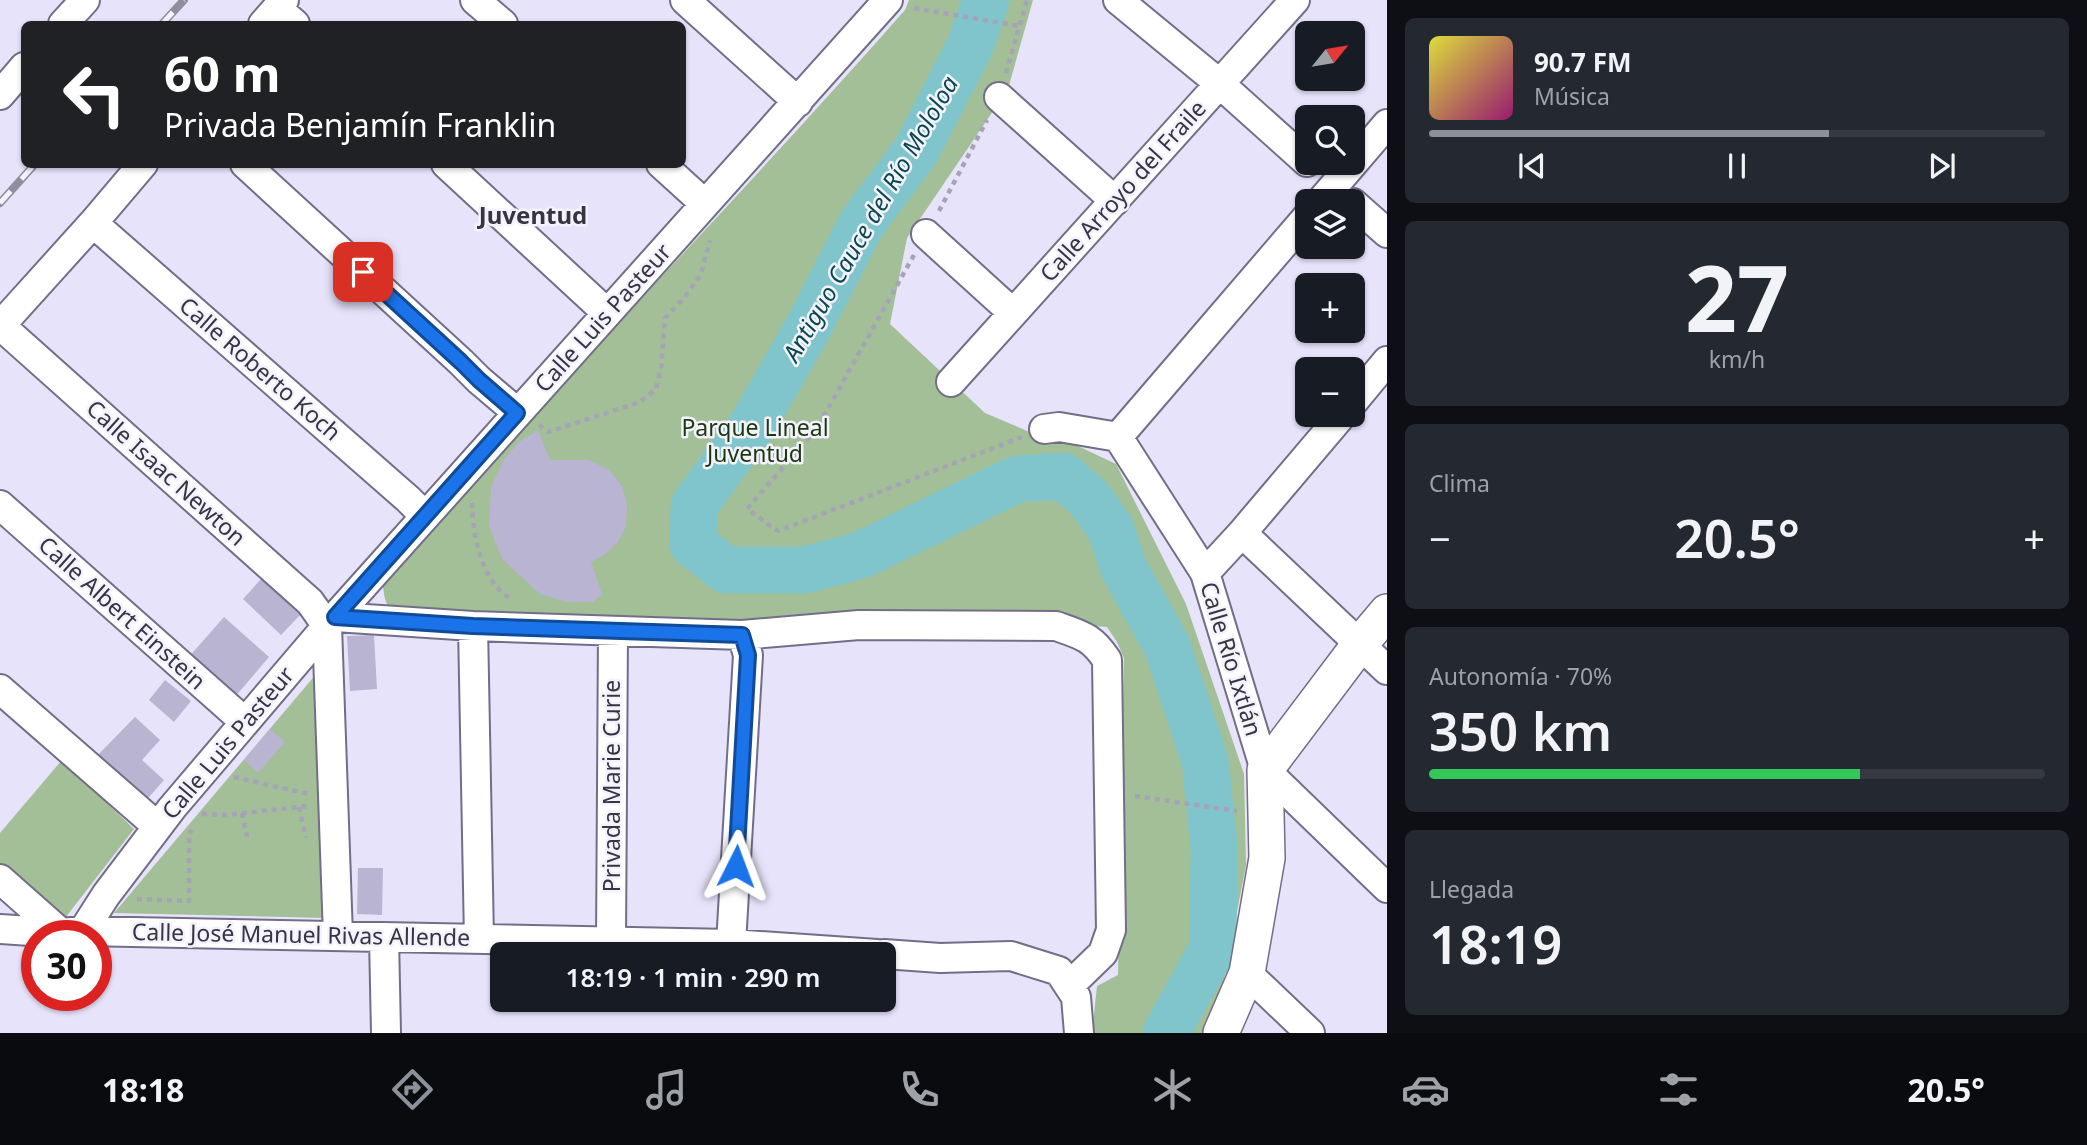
<!DOCTYPE html>
<html lang="es">
<meta charset="utf-8">
<style>
:root{--surface:#171b24;--page:#242831;--text:#f1f3f6;--muted:#9ea1a6;--line:#363941;--accent:#8c9099}
body{margin:0;font-family:"Noto Sans",sans-serif;background:var(--page);color:var(--text);height:100vh;display:flex;flex-direction:column;font-size:26px;white-space:nowrap}
*{box-sizing:border-box;margin:0}
p{font-size:23px;color:var(--muted)}
.icon{flex:none;width:38px;height:38px;fill:none;stroke:currentColor;stroke-width:2;stroke-linecap:round;stroke-linejoin:round}
.map{position:relative;flex:1;overflow:hidden}
.panel{display:flex;flex-direction:column;gap:18px;padding:18px;background:#0d0f14;width:700px}
.panel>*{flex:none}
.hud{position:absolute;left:21px;top:21px;width:665px;height:147px;border-radius:10px;box-shadow:0 2px 5px #0004;background:#202124;color:#fff;overflow:hidden}
.needle{width:46px;rotate:60deg}
.buttons{position:absolute;left:1295px;top:21px;display:grid;gap:14px}
.buttons a{display:grid;place-items:center;width:70px;height:70px;border-radius:10px;background:var(--surface);box-shadow:0 2px 5px #0004;font-size:35px}
.speed{position:absolute;left:21px;top:920px;display:flex;gap:14px;font-size:35px;font-weight:700;text-align:center}
.speed>*{display:grid;place-content:center;width:91px;height:91px;border-radius:50%;background:var(--surface);box-shadow:0 2px 5px #0004;line-height:1}
.speed .limit{border:10px solid #d22;background:#fff;color:#111}
.pin{position:absolute;display:grid;place-items:center;width:60px;height:60px;color:#fff;margin:-30px;border-radius:14px;box-shadow:0 4px 10px #0006}
.me{position:absolute;width:77px;margin:-38px;rotate:3deg;stroke-linejoin:round;filter:drop-shadow(0 0 5px #0008)}
.turn{display:flex;align-items:center;gap:24px;height:147px;padding:0 28px;font-size:32px}
.turn .icon{width:91px;height:91px;stroke-width:2.5}
.turn b{display:block;font-size:49px;line-height:60px}
.big{font-size:52px;font-weight:600;line-height:1.1}
.panel .widget{flex:1;display:flex;flex-direction:column;justify-content:center;gap:10px;min-width:0;padding:0 24px;border-radius:10px;background:var(--page)}
.panel .dial{align-items:center;gap:0}
.dial b{font-size:91px;line-height:1}
.song{display:flex;align-items:center;gap:21px}
.cover{width:84px;height:84px;border-radius:10px;background:linear-gradient(135deg,hsl(60 70% 55%),hsl(320 70% 35%))}
.played{height:7px;border-radius:4px;background:linear-gradient(90deg,var(--accent) 65%,var(--line) 65%)}
.keys{display:flex;justify-content:space-around;direction:ltr}
.heat{display:flex;justify-content:space-between;align-items:center;font-size:38px;direction:ltr}
.charge{height:10px;border-radius:5px;background:linear-gradient(90deg,#34c759 70%,var(--line) 0)}
.trip{position:absolute;left:490px;top:942px;width:406px;height:70px;border-radius:10px;background:var(--surface);box-shadow:0 2px 5px #0004;font-weight:600;line-height:70px;text-align:center}
.tabs{display:flex;height:112px;justify-content:space-around;align-items:center;background:#090b0e;color:var(--muted)}
.tabs .icon{width:49px;height:49px}
.tabs .current{color:var(--accent)}
.tabs b{font-size:32px;color:var(--text)}
main{display:flex;flex:1;min-height:0}
.map>svg:first-child{display:block}
.green{fill:#a2bf97}
.lines{fill:none;stroke-linecap:round;stroke-linejoin:round}
.river{stroke:#80c5cb;stroke-width:47}
.building{fill:#b9b4d1}
.minor-casing{stroke:#736e88;stroke-width:32}
.tertiary-casing{stroke:#736e88;stroke-width:38}
.path{stroke:#a6a3b6;stroke-width:4.5;stroke-dasharray:5 5;stroke-linecap:butt}
.minor{stroke:#fff;stroke-width:28}
.tertiary{stroke:#fff;stroke-width:35}
.rail-casing{stroke:#908d9f;stroke-width:8}
.rail{stroke:#f4f2fe;stroke-width:5;stroke-dasharray:16;stroke-linecap:butt}
.route-casing{stroke:#114b97;stroke-width:18}
.route{stroke:#1a73e8;stroke-width:12}
.labels{text-anchor:middle;stroke-width:5;stroke-linejoin:round;paint-order:stroke}
.street-label{font-size:23px;fill:#373540;stroke:#f4f2fe}
.park-label{font-size:23px;fill:#1b3a0c;stroke:#f4f2fe}
.neighbourhood-label{font-size:24px;font-weight:bold;fill:#373540;stroke:#f4f2fe}
.water-label{font-size:24px;font-style:italic;fill:#08494e;stroke:#f4f2fe}
</style>
<main>
<div class="map">
<svg width="1387" height="1033" viewBox="0 0 1387 1033">
<rect width="100%" height="100%" fill="#e7e3fb"/>
<path class="green" d="M909,0H1033L1008,89L907,238L890,324L985,413L1044,438L1063,439L1116,464L1186,604L1244,774L1246,865L1223,984L1202,1033H1092L1097,986L1118,975L1124,658L1117,642L1107,627L989,620H762L402,615C386,608 385,603 383,586C444,520 500,450 561,384C677,260 793,137 905,10Z
M323,666L328,918L114,913Z
M62,760L134,829L62,922L0,868V833Z"/>
<g class="lines">
<path class="river" d="M986,0L970,46L916,151L862,223L808,328L753,424L694,506L693,544L726,570H805L861,555L1017,479L1063,476L1088,497L1111,529L1123,567L1167,646L1205,761L1214,846L1213,948L1166,1033"/>
</g>
<path class="building" d="M538,430L550,460H589L609,470L622,486L627,504L626,527L617,543L604,555L591,562L602,594L593,602H566L540,594L502,559L489,526L491,487L504,459L519,442Z
M262,578L301,614L281,635L243,599Z
M224,617L269,657L234,698L188,658Z
M374,635L377,689L350,691L347,636Z
M165,680L191,701L174,722L149,700Z
M135,717L160,740L142,760L164,780L143,804L94,759Z
M270,729L285,742L258,773L244,760Z
M358,868H383L382,915L357,914Z"/>
<g class="lines">
<defs>
<path id="minor" d="M475,0L503,24
M685,0L798,102
M1118,0L1220,84L1307,162
M277,8L295,24
M63,24L85,0
M263,24L284,0
M0,95L24,67
M999,97L1115,201
M245,164L461,362L479,380L518,413
M446,164L606,312
M661,164L705,204
M1321,201L1387,124
M1353,203L1387,233
M93,223L408,499L425,516
M926,234L1013,313
M0,326L93,223L143,164
M1,326L310,602L327,626L338,936
M951,382L1295,0
M1353,402L1387,361
M1044,429L1059,427L1118,437L1205,573L1265,770L1387,888
M1118,437L1307,217
M0,505L245,722
M1242,533L1387,670
M1205,573L1242,533L1342,415
M335,617L473,626L742,635L859,625L1056,626C1082,635 1092,637 1107,660L1111,930L1103,953L1069,986
M473,626L479,939
M0,689L157,826
M0,879L61,933
M0,929L61,933L83,931L731,944L877,954
M83,931L106,895L172,808L327,626L888,0
M384,937L386,1033
M611,942L613,631
M731,944L748,655L742,635
M884,954L940,958L1011,956L1059,971L1076,997L1079,1033
M1247,973L1310,1033"/>
<path id="tertiary" d="M1221,1033L1247,973L1267,858L1265,770L1360,644L1387,612"/>
</defs>
<use href="#minor" class="minor-casing"/>
<use href="#tertiary" class="tertiary-casing"/>
<path class="path" d="M914,8L1019,26
M1006,73L1027,0
M939,211L987,120
M914,255L817,428L747,509L778,531L1022,437
M539,425L548,432L640,402L656,389L661,369L665,318L685,297L701,274L710,240
M472,503C473,530 478,563 495,585C500,591 507,596 512,601
M234,777L309,794
M1135,796L1237,811
M299,807L306,838
M242,813L247,837
M202,814L226,815L308,806
M137,899L189,901V834L192,830"/>
<use href="#minor" class="minor"/>
<use href="#tertiary" class="tertiary"/>
<defs>
<path id="rail" d="M162,24L184,0
M0,203L35,164"/>
</defs>
<use href="#rail" class="rail-casing"/>
<use href="#rail" class="rail"/>
</g>
<g class="lines">
<defs>
<path id="route" d="M363,272L461,362L479,380L517,413L335,617L473,626L742,635L748,655L736,866"/>
</defs>
<use href="#route" class="route-casing"/>
<use href="#route" class="route"/>
</g>
<g class="labels">
<g class="street-label">
<text transform="translate(1123 191) rotate(-48)" y="8">Calle Arroyo del Fraile</text>
<text transform="translate(603 318) rotate(-48)" y="8">Calle Luis Pasteur</text>
<text transform="translate(260 369) rotate(41)" y="8">Calle Roberto Koch</text>
<text transform="translate(166 473) rotate(42)" y="8">Calle Isaac Newton</text>
<text transform="translate(122 613) rotate(42)" y="8">Calle Albert Einstein</text>
<text transform="translate(1231 659) rotate(73)" y="8">Calle Río Ixtlán</text>
<text transform="translate(228 743) rotate(-50)" y="8">Calle Luis Pasteur</text>
<text transform="translate(612 786) rotate(-90)" y="8">Privada Marie Curie</text>
<text transform="translate(301 935) rotate(1)" y="8">Calle José Manuel Rivas Allende</text>
</g>
<g class="park-label">
<text x="755" y="436">Parque Lineal<tspan x="755" dy="26">Juventud</tspan></text>
</g>
<g class="neighbourhood-label">
<text x="533" y="224">Juventud</text>
</g>
<g class="water-label">
<text transform="translate(871 219) rotate(-60)" y="8">Antiguo Cauce del Río Mololoa</text>
</g>
</g>
</svg>
<div class="buttons">
<a><svg class="needle" viewBox="-14 -14 28 28"><path d="M0-13l5 13h-10z" fill="#e53935"/><path d="M0 13l5-13h-10z" fill="#9ea1a6"/></svg></a>
<a><svg class="icon" aria-label="search" viewBox="0 0 24 24"><circle cx="10" cy="10" r="6"/><path d="M15 15l6 6"/></svg></a>
<a><svg class="icon" aria-label="layers" viewBox="0 0 24 24"><path d="M12 4l9 5-9 5-9-5zM3 14l9 5 9-5"/></svg></a>
<a>+</a>
<a>−</a>
</div>
<div class="speed"><div class="limit">30</div></div>
<div class="pin" style="left:363px;top:272px;background:#d93025"><svg class="icon" aria-label="arrive" viewBox="0 0 24 24"><path d="M6 21V4h12l-3 4 3 4H6"/></svg></div>
<svg class="me" style="left:736px;top:866px" viewBox="-20 -20 40 40"><path d="M0-17L14 15 0 8-14 15z" fill="#1a73e8" stroke="#fff" stroke-width="4"/></svg>
<div class="trip">18:19 · 1 min · 290 m</div>
<div class="hud">
<div class="turn"><svg class="icon" aria-label="left" viewBox="0 0 24 24"><path d="M17 20v-9H6M10 6l-5 5 5 5"/></svg><div><b>60 m</b>Privada Benjamín Franklin</div></div>
</div>
</div>
<section class="panel">
<div class="widget">
<div class="song"><i class="cover"></i><div><b>90.7 FM</b><p>Música</p></div></div>
<div class="played"></div>
<div class="keys"><svg class="icon" aria-label="previous" viewBox="0 0 24 24"><path d="M18 5L8 12l10 7zM5 5v14"/></svg><svg class="icon" aria-label="pause" viewBox="0 0 24 24"><path d="M8 5v14M16 5v14"/></svg><svg class="icon" aria-label="next" viewBox="0 0 24 24"><path d="M6 5l10 7-10 7zM19 5v14"/></svg></div>
</div>
<div class="widget dial"><b>27</b><p>km/h</p></div>
<div class="widget"><p>Clima</p>
<div class="heat"><a>−</a><b class="big">20.5°</b><a>+</a></div>
</div>
<div class="widget"><p>Autonomía · 70%</p><b class="big">350 km</b><div class="charge"></div></div>
<div class="widget"><p>Llegada</p><b class="big">18:19</b></div>
</section>
</main>
<nav class="tabs">
<b>18:18</b>
<svg class="icon current" aria-label="directions" viewBox="0 0 24 24"><path d="M12 3l9 9-9 9-9-9zM9 14v-3h6M13 9l2 2-2 2"/></svg>
<svg class="icon" aria-label="music" viewBox="0 0 24 24"><path d="M9 18V5l10-2v13"/><circle cx="6" cy="18" r="3"/><circle cx="16" cy="16" r="3"/></svg>
<svg class="icon" aria-label="phone" viewBox="0 0 24 24"><path d="M5 4h4l2 5-3 2q2 4 5 5l2-3 5 2v4C11 20 4 13 5 4z"/></svg>
<svg class="icon" aria-label="climate" viewBox="0 0 24 24"><path d="M12 3v18M4 7l16 10M4 17L20 7"/></svg>
<svg class="icon" aria-label="car" viewBox="0 0 24 24"><path d="M5 17H2v-5l4-1 3-4h7l3 4 3 1v5h-3M9 17h6M6 11h13"/><circle cx="7" cy="17" r="2"/><circle cx="17" cy="17" r="2"/></svg>
<svg class="icon" aria-label="filters" viewBox="0 0 24 24"><path d="M4 7h16M4 17h16"/><circle cx="9" cy="7" r="2"/><circle cx="15" cy="17" r="2"/></svg>
<b>20.5°</b>
</nav>
